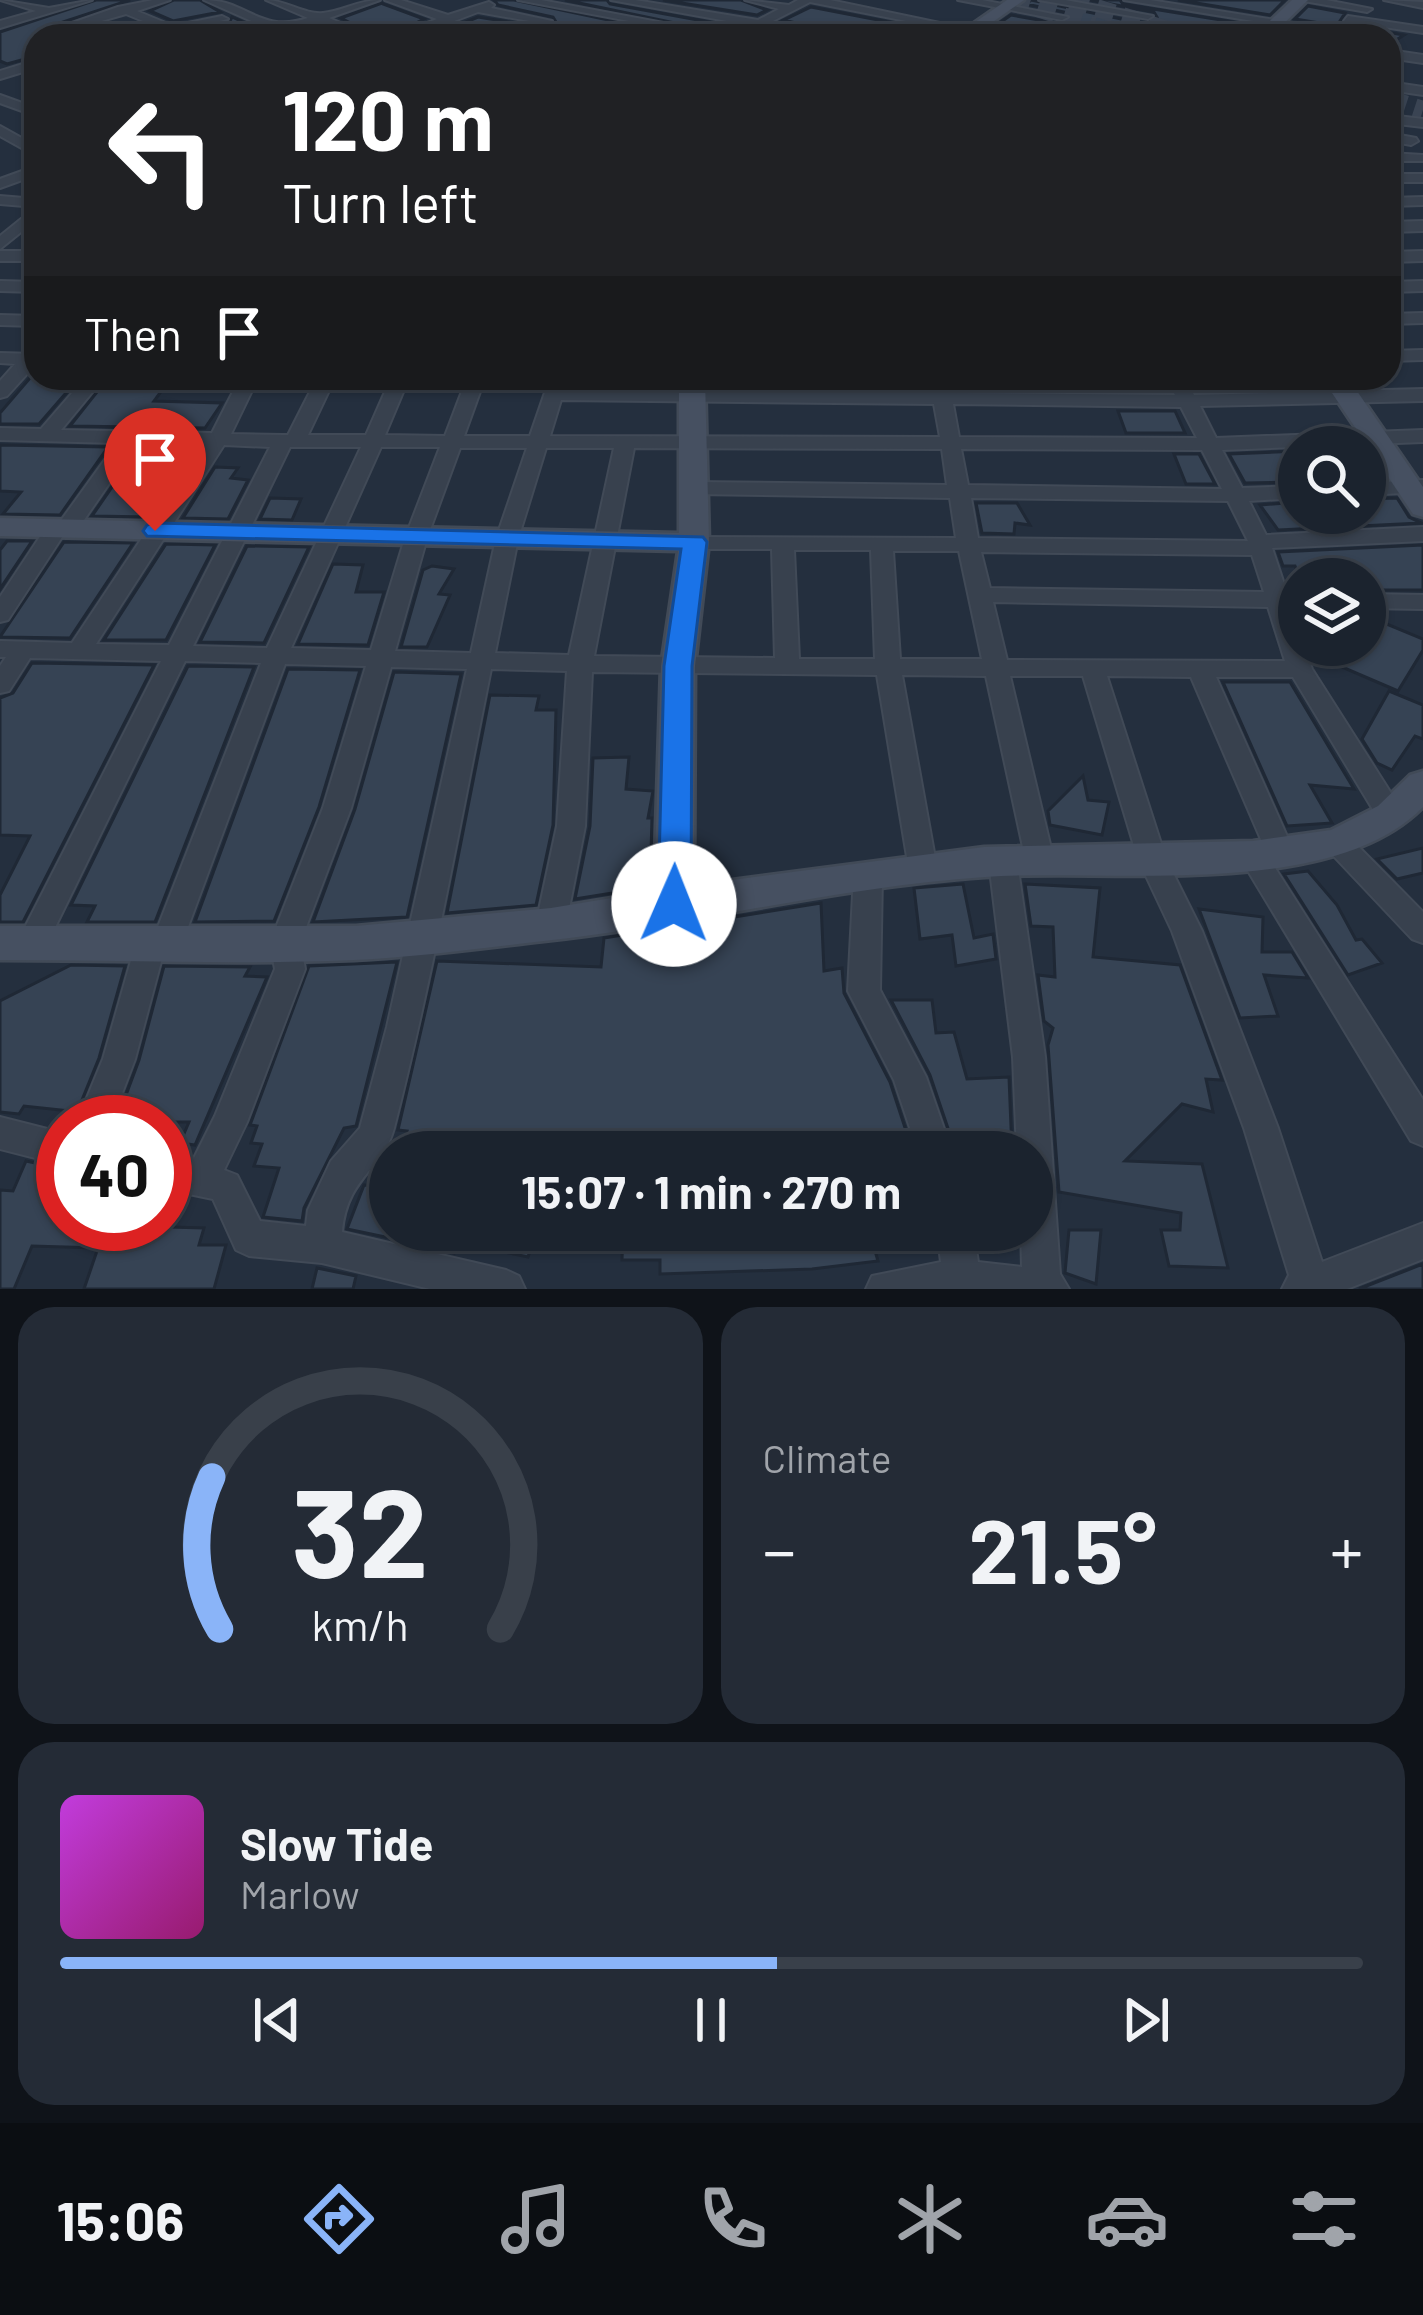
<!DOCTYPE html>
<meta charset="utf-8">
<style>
:root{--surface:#1b232e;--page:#242b36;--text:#f1f3f6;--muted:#a0a4aa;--line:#39404a;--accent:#8ab4f8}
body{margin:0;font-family:Barlow,sans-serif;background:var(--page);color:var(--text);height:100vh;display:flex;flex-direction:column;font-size:45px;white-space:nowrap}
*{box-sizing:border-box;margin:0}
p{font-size:39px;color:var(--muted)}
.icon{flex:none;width:66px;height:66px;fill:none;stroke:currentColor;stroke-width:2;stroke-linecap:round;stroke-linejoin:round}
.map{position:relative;height:1289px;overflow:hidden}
.sheet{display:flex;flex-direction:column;gap:18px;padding:18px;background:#0f1319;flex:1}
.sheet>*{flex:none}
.hud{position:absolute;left:24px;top:24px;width:1377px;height:366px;border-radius:36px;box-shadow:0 3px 9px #0004,0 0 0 3px var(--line);background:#202124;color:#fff;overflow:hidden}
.tools{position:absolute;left:1278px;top:426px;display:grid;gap:24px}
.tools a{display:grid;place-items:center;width:108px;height:108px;border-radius:50%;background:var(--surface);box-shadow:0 3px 9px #0004,0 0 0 3px var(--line);font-size:60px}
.speed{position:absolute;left:36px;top:1095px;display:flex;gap:24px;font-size:60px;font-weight:700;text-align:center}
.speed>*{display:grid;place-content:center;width:156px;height:156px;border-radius:50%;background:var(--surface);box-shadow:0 3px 9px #0004,0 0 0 3px var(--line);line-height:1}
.speed .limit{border:18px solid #d22;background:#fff;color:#111}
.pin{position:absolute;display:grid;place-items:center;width:102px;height:102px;color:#fff;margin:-123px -51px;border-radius:50% 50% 50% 0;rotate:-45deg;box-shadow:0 0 12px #0007}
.pin .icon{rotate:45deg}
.me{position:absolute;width:132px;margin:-66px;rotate:1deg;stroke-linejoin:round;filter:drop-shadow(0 0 9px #0008)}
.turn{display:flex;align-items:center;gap:42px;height:252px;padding:0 60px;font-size:54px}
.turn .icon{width:156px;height:156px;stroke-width:2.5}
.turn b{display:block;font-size:84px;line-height:102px}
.then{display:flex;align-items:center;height:114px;padding:0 60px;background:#0003;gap:24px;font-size:45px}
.big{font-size:90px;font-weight:700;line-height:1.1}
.sheet .tile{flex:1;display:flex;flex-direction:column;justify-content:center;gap:18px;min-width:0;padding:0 42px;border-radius:36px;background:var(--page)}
.sheet .dial{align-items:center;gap:0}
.dial svg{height:312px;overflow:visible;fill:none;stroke:var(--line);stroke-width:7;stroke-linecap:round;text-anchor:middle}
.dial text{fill:var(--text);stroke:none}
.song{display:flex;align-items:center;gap:36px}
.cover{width:144px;height:144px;border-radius:18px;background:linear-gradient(135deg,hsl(290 70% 55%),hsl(320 70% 35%))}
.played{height:12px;border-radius:6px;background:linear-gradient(90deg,var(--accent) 55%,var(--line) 55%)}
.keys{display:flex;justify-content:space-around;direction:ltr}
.heat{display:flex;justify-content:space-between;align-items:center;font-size:66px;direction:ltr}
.sheet .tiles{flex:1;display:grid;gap:18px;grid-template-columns:1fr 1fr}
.tile:last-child{grid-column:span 2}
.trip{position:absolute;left:369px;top:1131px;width:684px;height:120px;border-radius:60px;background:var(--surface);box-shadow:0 3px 9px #0004,0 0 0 3px var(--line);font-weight:700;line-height:120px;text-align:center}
.tab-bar{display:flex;height:192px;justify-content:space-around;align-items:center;background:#0b0e12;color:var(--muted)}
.tab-bar .icon{width:84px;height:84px}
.tab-bar .active{color:var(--accent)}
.tab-bar b{font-size:54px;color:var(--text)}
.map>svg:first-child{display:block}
.building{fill:#364354;stroke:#1f2835;stroke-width:3}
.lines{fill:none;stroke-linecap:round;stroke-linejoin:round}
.primary-tunnel{stroke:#3a4453;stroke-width:18;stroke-dasharray:18 9;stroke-linecap:butt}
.street-casing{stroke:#414a57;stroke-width:4}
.secondary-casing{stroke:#414a57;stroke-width:5}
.street{fill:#38414e;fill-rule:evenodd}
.secondary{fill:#465061;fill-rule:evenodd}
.route{fill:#1a73e8;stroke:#114b97;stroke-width:3}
</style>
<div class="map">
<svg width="1423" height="1289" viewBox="0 0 1423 1289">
<rect width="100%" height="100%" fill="#242f3e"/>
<path class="building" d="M96,0H130L45,28L44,36H36V56L7,64L0,61V32Z
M174,0H200L220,12L173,21L150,11Z
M494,0H514L684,36H523L466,22L478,17L545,28L556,22L553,17L498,5Z
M565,0H607L610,4L747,29L758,36H737Z
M663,0H741L767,10L757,15Z
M1031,0L1126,20L1119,32L1146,36H1093L1084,29L1036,22L1027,31L1037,36H981L1011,15L1061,24L1072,18L1069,13L1026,4Z
M1090,0H1120L1123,4L1258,26L1250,36H1193L1184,29L1149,23L1157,17L1154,12Z
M1178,0H1285L1270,15Z
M382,3L383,4L424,19L389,36H375L341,18Z
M1308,6L1345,13L1340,21L1343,25L1404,35L1393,42L1375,32L1295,19Z
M811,7L935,31L934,36H846L784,20Z
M232,17L260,30L253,36H176L229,23Z
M36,371V378H79L39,424H0V413Z
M108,378H171L154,401L222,403L205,428L70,426Z
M1118,411H1175L1185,433H1126Z
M0,445L108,447L60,515L3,514L21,492L0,491Z
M139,448L196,449L151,517L92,516Z
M1299,451V482L1245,483L1229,454Z
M1174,454H1199L1215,484H1186Z
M215,467L238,468L231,478L248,480L228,519L183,518Z
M270,498L301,499L292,520L260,519Z
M1397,498L1409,517L1421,523L1278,530L1260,505L1299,502V513H1323L1326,518L1365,516V499Z
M976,503H1017L1030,525L1015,523L1014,534L982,533Z
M7,541H32L0,589V550Z
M64,542L133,543L70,638L0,637Z
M166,544L215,545L166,640H104Z
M1423,545V590H1365V579H1300L1295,566H1283L1278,552Z
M247,546L309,547L264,643L200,642Z
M333,564L363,565L356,592H384L368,645L298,644Z
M432,566L454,569L439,594L450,595L427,647H401L423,570Z
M1365,615L1423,639V650L1398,691L1335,664L1347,645H1365Z
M32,663L154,665L23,922H0V895L30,836L0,835V698L13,693Z
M188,666L254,667L155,922H87L95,906L71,905Z
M288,669L360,670L319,807L274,921L195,922Z
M394,672L461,674L407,917L313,922L355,809Z
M1223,682H1290L1354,789L1310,785L1332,823L1287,826Z
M1389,691L1423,705V739L1415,736L1392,770L1377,763L1362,739Z
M490,695L539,696L536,710H556L553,825L536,905L447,913Z
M629,757L626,789L653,791L648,818H652L650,887L575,899L590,826L593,758Z
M1083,776L1088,800L1109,802L1102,835L1050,825L1048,811Z
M1423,848V873L1397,879L1377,859Z
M1308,871L1337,905L1356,940L1362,939L1382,963L1348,975L1284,874Z
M963,884L974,938L993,934L996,959L956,966L952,935L920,939L914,888Z
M1025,884L1100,888L1093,957L1180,965L1222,1080L1206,1079L1213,1112L1182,1104L1125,1161L1202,1164L1228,1268L1169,1266L1161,1230H1180L1181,1213L1059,1192L1048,1045L1053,1028L1044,1021L1038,975L1055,977L1053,927L1031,926Z
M821,903L824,971L842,968L844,993L890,1082L913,1152H400L407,1131L398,1130L437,961L601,967L604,938Z
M1199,909L1263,917L1262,952H1292L1308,978L1264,975L1278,1016L1240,1018Z
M397,962L356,1126L344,1128L304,1208L302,1221L263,1217L279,1168L254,1166L262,1144L251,1143L257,1126L250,1125L309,966Z
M71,965L125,966L99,1058L73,1122H64L70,1111L24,1106L19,1114L0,1112V1001Z
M164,966L250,967L245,976L267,977L195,1145L180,1143L189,1122H116L139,1060Z
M891,1000H932L936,1033L954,1032L967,1079L1009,1077L1012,1152H956L930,1075Z
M26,1161L63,1169V1224L204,1228L199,1245H226L214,1289H84L98,1248L32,1246L14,1289H0V1190L13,1191Z
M364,1185L390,1187V1238L347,1229Z
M428,1230H537L528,1257L457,1242L454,1253L424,1246Z
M623,1230H869L878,1261L812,1269L660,1274V1260H622Z
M978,1230H1017V1247L981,1252Z
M1069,1230H1101L1096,1284L1065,1273Z
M1423,1264V1289H1359Z
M317,1268L356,1276L353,1289H312Z"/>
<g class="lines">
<path class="primary-tunnel" d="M1012,0L1094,26
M1071,0L1186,36
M1389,99L1423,110"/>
<defs>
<path id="street" d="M0,0L49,8L92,0L0,28V21L36,11Z
M153,0H170L137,11L173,26L222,16L228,19L156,36H133L160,28L126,14L52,35L46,32L118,7Z
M204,0C248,0 259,34 308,18L266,0C285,0 305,15 323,13C343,11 359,0 380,0L329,18L371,36H355L318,22L285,34L257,36L272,30Z
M385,0H401L448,15L489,2L494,5L491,8L552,21L546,24L478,12L449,23L519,36C492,36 467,29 440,28C426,27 410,36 393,36L437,19Z
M518,0H541L733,36H708Z
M611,0H635L758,20L779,9L745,0L789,5L798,0H830L978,31L972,34L810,2L771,22L839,36L761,27L753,30L749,25Z
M958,0H982L1068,17L1062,20Z
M1039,0H1065L1153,16L1148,19Z
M1124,0H1150L1374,36H1345Z
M1298,0H1326L1372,9L1367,12Z
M1384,0L1423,2V8Z
M1348,16L1423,27V33L1344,21Z
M1126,24L1183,33L1189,36L1122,29Z
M1035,26L1083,33L1089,36L1031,31Z
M1389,50L1423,55V63L1389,58Z
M36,60V68L0,79V71Z
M1389,82L1423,87V95L1389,90Z
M0,95L36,108V116L0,103Z
M1389,115L1423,119V127L1389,123Z
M0,126L36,146V156L0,136Z
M1389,133L1416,138L1418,141L1411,145L1389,141Z
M1389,153L1423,155V161H1389Z
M36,166V175L0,188V179Z
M1389,174H1423V182H1389Z
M0,196L36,199V207L0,204Z
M1423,197V205L1389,206V198Z
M36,207V220L0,249V236Z
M1423,221V231L1389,232V222Z
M0,251H36V261H0Z
M1423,251V261L1389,262V252Z
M0,281L36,282V292L0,291Z
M1423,281V291L1389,292V282Z
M1423,313V323L1389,324V314Z
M0,315L36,316V326L0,325Z
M1423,350V360L1389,361V351Z
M0,353L36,354V364L7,396L0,398V381L15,364L0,363Z
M85,378H104L61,430L212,433L240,378H258L231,434L283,435H288L317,378H335L308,435H366L391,378H409L385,435L445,436L467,378H485L464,436H530L550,378H568L565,388L932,393L930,378H948L951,393L1175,395L1167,378H1185L1194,395L1423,389V401L1200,406L1216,438L1423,430V442L1222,450L1242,488L1299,486V498L1249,501L1266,535L1423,527V541L1272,548L1287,593H1299V607H1292L1299,629V645H1304L1312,669L1401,809L1405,816L1401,823H1381L1293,677H1216L1294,852L1290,860L1280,863L1270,860L1423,1100V1146L1411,1141L1239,856L1243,848L1253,845L1263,848L1269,858L1191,677L1107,676L1166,859L1202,931L1278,1128L1322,1262L1423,1223V1259L1347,1289H1282L1289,1275L1244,1128L1172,931L1138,859L1083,676H1010L1054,861L1050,869L1040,872L1030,869L1026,861L986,676L902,675L937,869L933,877L923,880L913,877L909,869L877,675L592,672L585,826L566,924L562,932L551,936L540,932L536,924L557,826L567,671L491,669C460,822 433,976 394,1128C383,1170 347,1176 342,1232L506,1270L519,1276L525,1289H430L322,1263L249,1256L236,1250L213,1199L165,1189V1157L193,1160L215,1116L275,969L270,943L323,808L366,666L285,664L182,943L178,952L163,954L135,1059L111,1122H77L103,1059L136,943L140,934L156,932L261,663L185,661L43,952L32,955L21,952L17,943L161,661L30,658L9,691L0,693V666L6,657H0V641L72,643L204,445L137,443L75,533L64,534L8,620L0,622V597L49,523L60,522L117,443L0,440V428L41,429ZM561,400L934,404L940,437L550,436ZM953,404L1181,407L1197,438L959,437ZM224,445L270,447L169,645L96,644ZM290,447H361L267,648L193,646ZM381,447H440L405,538L371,650L291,648ZM460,448H527L496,539L471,653L395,651L427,538ZM546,448H614L569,655L495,653L518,539ZM634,448L942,449L947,485L694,482L684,488L694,494L950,498L956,538L686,537L683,542L694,549H772L775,658L594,656ZM961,449L1202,450L1222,489L968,485ZM971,498L1228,501L1248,541L978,538ZM794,550H871L875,659H799ZM893,551H959L982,659H900ZM981,552L1252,555L1264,592L990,588ZM993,602L1268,607L1285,661L1007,660ZM391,667L467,669L387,1027L360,1128L331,1161L308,1210L306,1226L260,1221L237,1175L224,1170L247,1122L305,969L300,943L351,808Z
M1423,480V492L1365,495V483Z
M1365,594L1423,595V609L1365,608Z
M1338,832L1348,836L1423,912V943L1412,939L1328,850L1324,843L1328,836Z
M1003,851L1013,854L1017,862L1045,1057L1060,1274L1069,1289H866L872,1276L941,1262L937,1230H973L978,1262L1022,1267L1021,1230H1032V1152H1017L1013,1057L989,862L993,854Z
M868,864L878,867L882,875L880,990L926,1077L952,1152H918L894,1080L848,991L854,875L858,867Z
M0,1117L63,1133V1165L0,1149Z"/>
<path id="secondary" d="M1007,0H1024L973,36H955Z
M1292,0H1308L1271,36H1254Z
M679,378H705L709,542L695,666L694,885L984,847L1253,841L1331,830L1378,806L1410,775L1423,771V807C1331,901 1110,868 985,877C837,887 692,925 544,941C482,948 418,957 354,960C237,965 118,960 0,960V926H356L551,908L654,891L661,666L678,551L0,536V518L679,533Z
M1322,378H1348L1423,487V517L1413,514Z"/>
</defs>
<use href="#street" class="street-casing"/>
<use href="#secondary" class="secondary-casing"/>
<use href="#street" class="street"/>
<use href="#secondary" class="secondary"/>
</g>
<path class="route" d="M155,523L703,537L707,542L692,666L691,904L686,913L674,917L663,913L658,904L664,666L681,549L147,536L143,531L147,525Z"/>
</svg>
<div class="tools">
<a><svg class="icon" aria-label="search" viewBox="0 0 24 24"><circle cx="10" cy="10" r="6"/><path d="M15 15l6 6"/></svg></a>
<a><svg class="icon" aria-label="layers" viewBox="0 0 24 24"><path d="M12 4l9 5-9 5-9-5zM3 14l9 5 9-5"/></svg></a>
</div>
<div class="speed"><div class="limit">40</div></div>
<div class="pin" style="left:155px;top:531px;background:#d93025"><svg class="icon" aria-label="arrive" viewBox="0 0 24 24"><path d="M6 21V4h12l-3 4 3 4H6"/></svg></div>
<svg class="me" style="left:674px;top:904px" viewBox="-20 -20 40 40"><circle r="19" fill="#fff"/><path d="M0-13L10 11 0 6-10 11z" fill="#1a73e8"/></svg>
<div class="trip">15:07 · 1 min · 270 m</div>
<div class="hud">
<div class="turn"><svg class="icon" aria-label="left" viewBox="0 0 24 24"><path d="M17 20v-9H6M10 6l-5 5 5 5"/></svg><div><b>120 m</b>Turn left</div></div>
<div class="then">Then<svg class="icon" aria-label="arrive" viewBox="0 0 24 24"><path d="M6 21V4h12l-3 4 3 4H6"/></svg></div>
</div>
</div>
<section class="sheet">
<div class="tiles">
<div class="tile dial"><svg viewBox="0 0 100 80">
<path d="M14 69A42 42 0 1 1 86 69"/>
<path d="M14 69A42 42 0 0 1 12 30" stroke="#8ab4f8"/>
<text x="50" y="56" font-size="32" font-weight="700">32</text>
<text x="50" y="72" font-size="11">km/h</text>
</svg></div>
<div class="tile"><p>Climate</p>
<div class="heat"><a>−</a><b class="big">21.5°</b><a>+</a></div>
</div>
<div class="tile">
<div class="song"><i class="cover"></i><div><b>Slow Tide</b><p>Marlow</p></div></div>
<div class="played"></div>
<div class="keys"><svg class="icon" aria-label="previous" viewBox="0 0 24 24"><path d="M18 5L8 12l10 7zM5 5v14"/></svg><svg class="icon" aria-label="pause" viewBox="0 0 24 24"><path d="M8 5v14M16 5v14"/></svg><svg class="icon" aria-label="next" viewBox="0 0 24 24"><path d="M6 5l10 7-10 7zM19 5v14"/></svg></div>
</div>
</div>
</section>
<nav class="tab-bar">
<b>15:06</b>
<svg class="icon active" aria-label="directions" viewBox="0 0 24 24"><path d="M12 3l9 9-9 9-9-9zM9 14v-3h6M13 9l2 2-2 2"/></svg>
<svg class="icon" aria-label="music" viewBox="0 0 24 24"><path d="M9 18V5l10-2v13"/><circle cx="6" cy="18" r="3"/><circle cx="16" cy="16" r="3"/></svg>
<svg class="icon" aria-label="phone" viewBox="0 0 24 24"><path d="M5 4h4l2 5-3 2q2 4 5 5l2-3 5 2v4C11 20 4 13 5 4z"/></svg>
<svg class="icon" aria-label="climate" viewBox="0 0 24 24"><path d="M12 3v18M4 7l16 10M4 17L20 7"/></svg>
<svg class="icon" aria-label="car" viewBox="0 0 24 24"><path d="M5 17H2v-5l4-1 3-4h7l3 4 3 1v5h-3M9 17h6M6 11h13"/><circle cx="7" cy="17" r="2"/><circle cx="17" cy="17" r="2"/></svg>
<svg class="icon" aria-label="filters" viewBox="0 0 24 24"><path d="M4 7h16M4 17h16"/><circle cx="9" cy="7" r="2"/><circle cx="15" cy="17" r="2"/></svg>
</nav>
